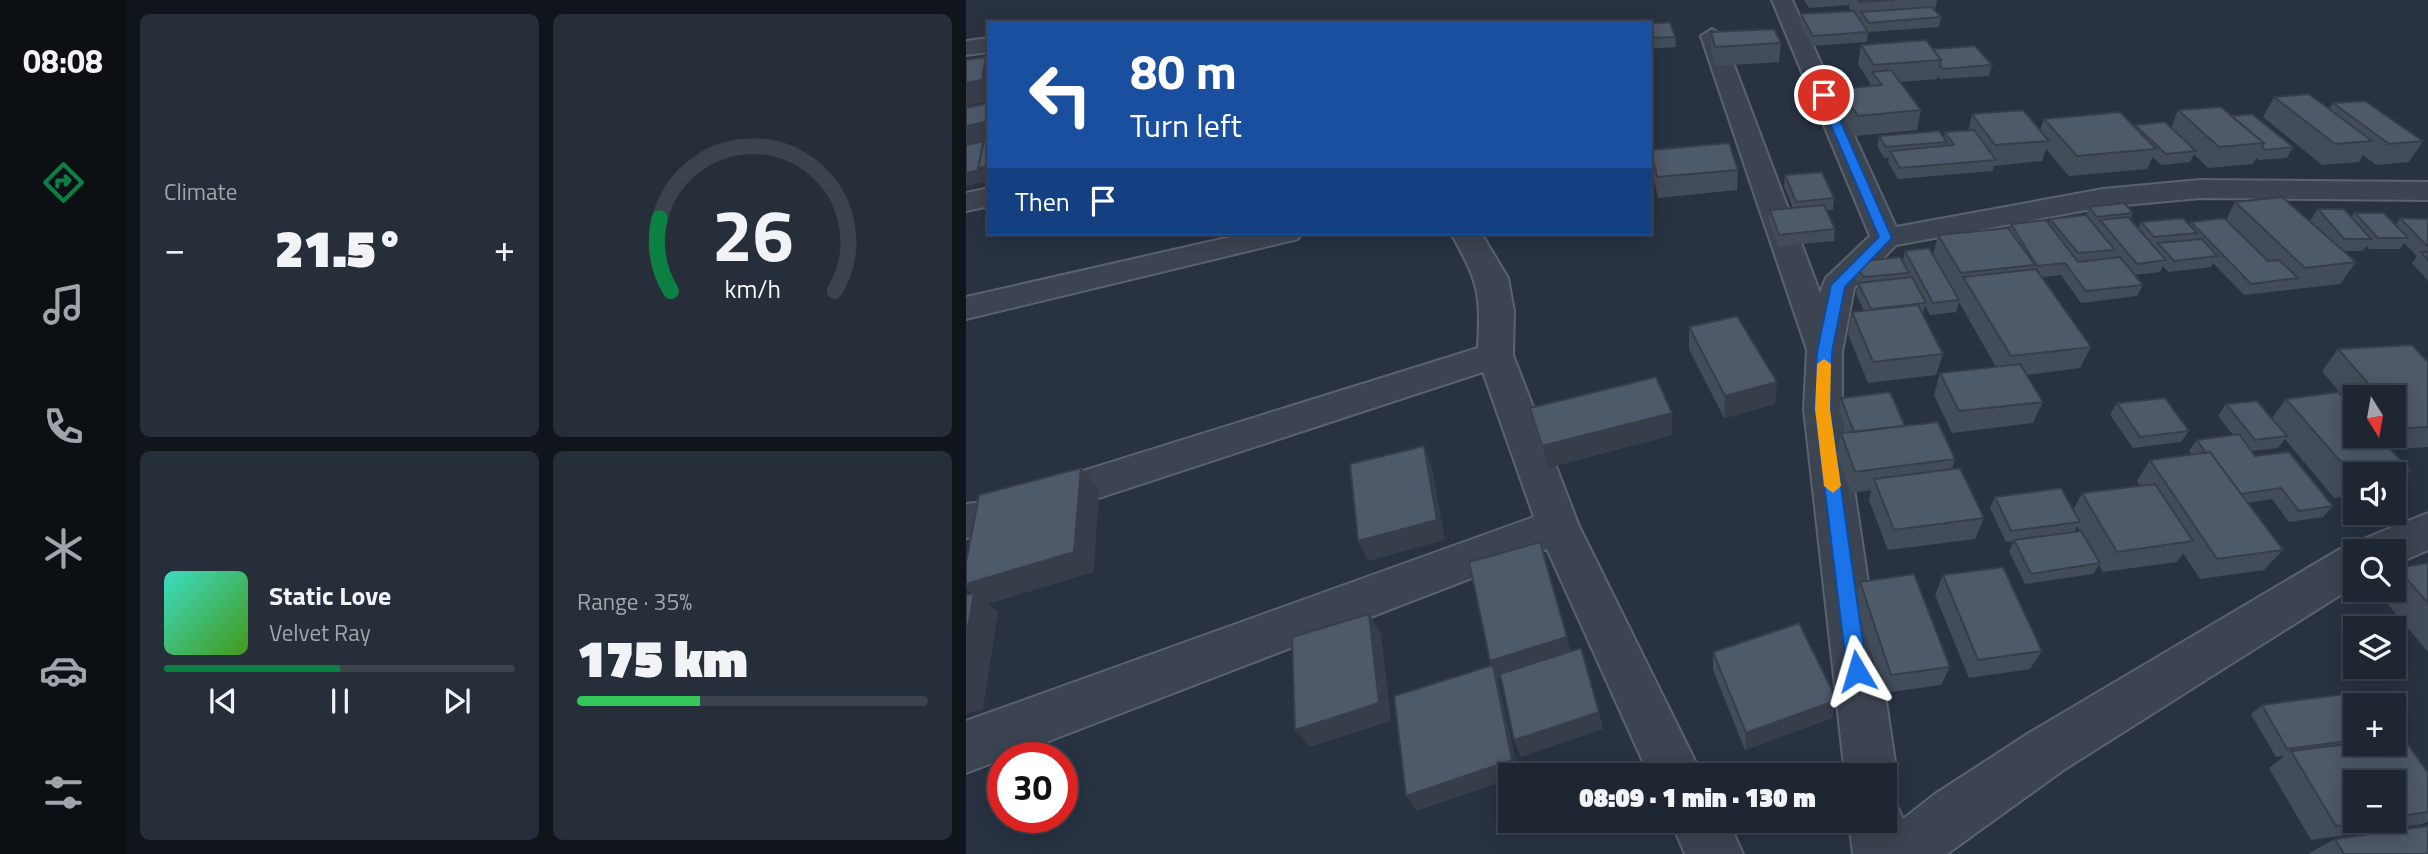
<!DOCTYPE html>
<meta charset="utf-8">
<style>
:root{--surface:#1e2631;--page:#262e39;--text:#f1f3f6;--muted:#a1a5ab;--line:#3c434d;--accent:#0b8043}
body{margin:0;font-family:"Titillium Web",sans-serif;background:var(--page);color:var(--text);height:100vh;display:flex;flex-direction:column;font-size:26px;white-space:nowrap}
*{box-sizing:border-box;margin:0}
p{font-size:23px;color:var(--muted)}
.icon{flex:none;width:38px;height:38px;fill:none;stroke:currentColor;stroke-width:2;stroke-linecap:round;stroke-linejoin:round}
.map{position:relative;flex:1;overflow:hidden}
.sheet{display:flex;flex-direction:column;gap:14px;padding:14px;background:#10151b;width:840px}
.sheet>*{flex:none}
.guide{position:absolute;left:21px;top:21px;width:665px;height:214px;border-radius:0px;box-shadow:0 4px 18px #0003,0 0 0 2px var(--line);background:#1a4fa0;color:#fff;overflow:hidden}
.needle{width:46px;rotate:169deg}
.buttons{position:absolute;left:1377px;top:385px;display:grid;gap:14px}
.buttons a{display:grid;place-items:center;width:63px;height:63px;border-radius:0px;background:var(--surface);box-shadow:0 4px 18px #0003,0 0 0 2px var(--line);font-size:35px}
.speed{position:absolute;left:21px;top:742px;display:flex;gap:14px;font-size:35px;font-weight:700;text-align:center}
.speed>*{display:grid;place-content:center;width:91px;height:91px;border-radius:50%;background:var(--surface);box-shadow:0 4px 18px #0003,0 0 0 2px var(--line);line-height:1}
.speed .limit{border:10px solid #d22;background:#fff;color:#111}
.pin{position:absolute;display:grid;place-items:center;width:60px;height:60px;color:#fff;margin:-30px;border:4px solid #fff;border-radius:50%;box-shadow:0 2px 7px #0007}
.me{position:absolute;width:77px;margin:-38px;rotate:353deg;stroke-linejoin:round;filter:drop-shadow(0 0 5px #0008)}
.turn{display:flex;align-items:center;gap:24px;height:147px;padding:0 28px;font-size:32px}
.turn .icon{width:91px;height:91px;stroke-width:2.5}
.turn b{display:block;font-size:49px;line-height:60px}
.then{display:flex;align-items:center;height:66px;padding:0 28px;background:#0003;gap:14px;font-size:26px}
.big{font-size:52px;font-weight:800;line-height:1.1}
.sheet .widget{flex:1;display:flex;flex-direction:column;justify-content:center;gap:10px;min-width:0;padding:0 24px;border-radius:10px;background:var(--page)}
.sheet .dial{align-items:center;gap:0}
.dial svg{height:182px;overflow:visible;fill:none;stroke:var(--line);stroke-width:7;stroke-linecap:round;text-anchor:middle}
.dial text{fill:var(--text);stroke:none}
.song{display:flex;align-items:center;gap:21px}
.cover{width:84px;height:84px;border-radius:10px;background:linear-gradient(135deg,hsl(170 70% 55%),hsl(100 70% 35%))}
.played{height:7px;border-radius:4px;background:linear-gradient(90deg,var(--accent) 50%,var(--line) 50%)}
.keys{display:flex;justify-content:space-around;direction:ltr}
.heat{display:flex;justify-content:space-between;align-items:center;font-size:38px;direction:ltr}
.charge{height:10px;border-radius:5px;background:linear-gradient(90deg,#34c759 35%,var(--line) 0)}
.sheet .tiles{flex:1;display:grid;gap:14px;grid-template-columns:repeat(2,1fr)}
.trip{position:absolute;left:532px;top:763px;width:399px;height:70px;border-radius:0px;background:var(--surface);box-shadow:0 4px 18px #0003,0 0 0 2px var(--line);font-weight:800;line-height:70px;text-align:center}
main{display:flex;flex:1;min-height:0}
.dock{display:flex;flex-direction:column;width:126px;justify-content:space-around;align-items:center;background:#0c0f14;color:var(--muted)}
.dock .icon{width:49px;height:49px}
.dock .active{color:var(--accent)}
.dock b{font-size:32px;color:var(--text)}
.map>svg:first-child{display:block}
.lines{fill:none;stroke-linecap:round;stroke-linejoin:round}
.street-casing{stroke:#5a626e;stroke-width:4}
.street{fill:#3c4451;fill-rule:evenodd}
.wall{fill:#434d5a;fill-rule:evenodd}
.shaded-wall{fill:#373e4a}
.building{fill:#4e5969;stroke:#373e4a;stroke-width:2}
.route{fill:#1a73e8;stroke:#114b97;stroke-width:2}
.slow{fill:#f59e0b}
</style>
<main>
<nav class="dock">
<b>08:08</b>
<svg class="icon active" aria-label="directions" viewBox="0 0 24 24"><path d="M12 3l9 9-9 9-9-9zM9 14v-3h6M13 9l2 2-2 2"/></svg>
<svg class="icon" aria-label="music" viewBox="0 0 24 24"><path d="M9 18V5l10-2v13"/><circle cx="6" cy="18" r="3"/><circle cx="16" cy="16" r="3"/></svg>
<svg class="icon" aria-label="phone" viewBox="0 0 24 24"><path d="M5 4h4l2 5-3 2q2 4 5 5l2-3 5 2v4C11 20 4 13 5 4z"/></svg>
<svg class="icon" aria-label="climate" viewBox="0 0 24 24"><path d="M12 3v18M4 7l16 10M4 17L20 7"/></svg>
<svg class="icon" aria-label="car" viewBox="0 0 24 24"><path d="M5 17H2v-5l4-1 3-4h7l3 4 3 1v5h-3M9 17h6M6 11h13"/><circle cx="7" cy="17" r="2"/><circle cx="17" cy="17" r="2"/></svg>
<svg class="icon" aria-label="filters" viewBox="0 0 24 24"><path d="M4 7h16M4 17h16"/><circle cx="9" cy="7" r="2"/><circle cx="15" cy="17" r="2"/></svg>
</nav>
<section class="sheet">
<div class="tiles">
<div class="widget"><p>Climate</p>
<div class="heat"><a>−</a><b class="big">21.5°</b><a>+</a></div>
</div>
<div class="widget dial"><svg viewBox="0 0 100 80">
<path d="M14 69A42 42 0 1 1 86 69"/>
<path d="M14 69A42 42 0 0 1 9 37" stroke="#0b8043"/>
<text x="50" y="56" font-size="32" font-weight="700">26</text>
<text x="50" y="72" font-size="11">km/h</text>
</svg></div>
<div class="widget">
<div class="song"><i class="cover"></i><div><b>Static Love</b><p>Velvet Ray</p></div></div>
<div class="played"></div>
<div class="keys"><svg class="icon" aria-label="previous" viewBox="0 0 24 24"><path d="M18 5L8 12l10 7zM5 5v14"/></svg><svg class="icon" aria-label="pause" viewBox="0 0 24 24"><path d="M8 5v14M16 5v14"/></svg><svg class="icon" aria-label="next" viewBox="0 0 24 24"><path d="M6 5l10 7-10 7zM19 5v14"/></svg></div>
</div>
<div class="widget"><p>Range · 35%</p><b class="big">175 km</b><div class="charge"></div></div>
</div>
</section>
<div class="map">
<svg width="1462" height="854" viewBox="0 0 1462 854">
<rect width="100%" height="100%" fill="#283241"/>
<g class="lines">
<defs>
<path id="street" d="M806,0H826L930,227L1137,189L1234,180L1462,182V200L1234,198L1137,207L930,245L888,288L876,352V409L931,775L924,794L919,796V775H879L838,409L841,350L735,36L746,29L757,36L854,293L860,278L904,236Z
M23,38V52L0,55V41Z
M23,188V206L0,211V193Z
M282,233H336L332,239L0,319V297Z
M485,233H515L542,278L548,311L547,355L613,526L736,775H683L581,549L0,773V721L568,517L517,372L17,536L0,538V504L17,502L512,348C515,291 512,282 485,233Z
M1462,513V550L1428,565V551H1390V585L1099,769L981,854H887L883,821H919V797L929,802L937,819L969,794L1063,733L1374,549L1390,543L1396,545L1400,538Z
M705,821H762L777,854H719Z"/>
</defs>
<use href="#street" class="street-casing"/>
<use href="#street" class="street"/>
</g>
<path class="wall" d="M838,0H971L969,10L975,17L973,27L902,32L901,42L846,46L834,24L835,14L885,11L883,8L884,5L843,8Z
M684,24L709,37L710,47L684,49Z
M745,32L815,43L813,62L749,66L745,51Z
M895,45L967,49L1026,65L1023,76L974,79L972,76L971,79L934,82L955,110L951,130L889,136L872,109L874,89L904,87V83L892,64Z
M1308,97L1363,109L1367,103L1457,141L1443,162L1410,165L1397,155L1393,162L1356,165L1297,117Z
M1212,110L1265,116L1327,147L1321,158L1293,160L1290,158L1287,164L1242,168L1228,154L1224,162L1195,165L1187,157L1181,169L1103,176L1080,149L1076,161L1028,166L1027,171L932,179L922,162L923,158H918L911,146L913,136L978,137L979,132L1002,131L1006,114L1074,131L1078,119L1168,127L1169,125L1205,128Z
M685,150L772,170L771,190L692,198L686,170Z
M819,175L868,198L867,210H860L869,229L868,241L812,246L803,221L804,210L827,208L818,186Z
M1269,202L1352,229L1344,220L1352,209L1385,217L1389,213L1430,225L1434,218L1462,219V281L1446,263L1451,256L1438,243L1434,249H1403L1401,246L1397,251H1377L1390,262L1374,284L1278,295L1247,263L1245,267L1202,272L1197,266L1194,272L1168,275L1177,285L1171,296L1115,303L1095,275L1075,277L1125,347L1114,368L1060,375L1077,402L1067,423L986,433L968,395L974,373L1030,367L993,302L990,312L964,315L959,305L957,314L977,354L970,375L902,383L882,334L886,312L898,311L890,294L892,284L887,273L889,262L937,261L939,251L967,255L972,235L1043,229L1045,224H1083L1084,219L1120,215L1123,207L1167,213L1164,220L1172,229L1175,222L1223,225L1225,222L1260,220Z
M723,327L809,404L758,418L723,349Z
M1372,349L1462,362V447L1425,449L1444,470L1428,486V474H1390V495L1368,498L1319,439L1312,448L1285,451L1289,456L1367,506L1357,517L1323,522L1306,499L1282,503L1317,550L1298,570L1234,579L1217,553L1211,562L1137,572L1133,565L1127,574L1059,584L1043,551L1048,541L1040,542L1024,508L1029,497L1107,510L1116,493L1174,486L1171,481L1184,460L1226,455L1223,451L1231,440L1267,435L1252,416L1260,404L1306,418L1320,399L1388,410L1356,371ZM1390,397H1428V436H1390ZM1111,526L1114,531L1108,532Z
M875,398L939,426L989,459L986,469L1018,518L1009,539L922,550L903,500L905,490L885,493L871,455L875,433H881L873,410Z
M1151,403L1223,431L1215,442L1167,448L1144,415Z
M564,408L706,435L581,468L569,429Z
M1462,563V652L1410,590H1428V571L1431,568Z
M977,575L1076,651L1064,669L1003,678L969,595Z
M894,582L984,667L975,685L918,693L889,601Z
M747,652L866,718L779,750L747,670Z
M1296,705H1390V744L1462,773V821L1457,824L1345,840L1303,768L1319,756L1310,757L1285,714ZM1428,782V821H1390Z
M1369,839L1462,854H1344L1343,853Z"/>
<path class="shaded-wall" d="M20,57L23,61V101L0,106V83Z
M23,121V144L0,149V126Z
M23,160V182L22,181L0,186V173L12,168Z
M811,382L809,404L758,418L759,396Z
M706,413V435L581,468L576,446Z
M458,446L466,467L479,540L402,561L392,541Z
M115,468L133,489L128,572L22,604L32,612L17,709L0,714V639L8,595L0,589V584Z
M403,614L415,633L425,721L344,747L329,730Z
M601,637L606,656L532,679L553,775H544V779L451,811L440,796L527,668L524,661Z
M871,700L866,718L779,750L780,733Z
M633,712L637,729L555,757L548,740Z"/>
<path class="building" d="M892,0H929L894,2Z
M966,7L975,17L903,23L895,12Z
M888,11L902,32L847,36L835,14Z
M704,22L709,37L684,38V24Z
M808,29L815,43L749,47L745,32Z
M960,40L975,60L908,65L895,45Z
M1009,46L1026,65L977,69L974,66L975,60L967,49Z
M20,57L16,80L0,83V60Z
M925,70L955,110L892,116L874,89L916,85L906,72Z
M1343,94L1406,141L1369,144L1308,97Z
M1399,101L1457,141L1423,144L1367,103Z
M23,103V121L0,126V108Z
M1255,107L1298,143L1253,147L1212,110Z
M1057,110L1083,141L1029,145L1006,114Z
M1154,112L1190,149L1111,156L1078,119Z
M1286,114L1327,147L1299,150L1296,147L1298,143L1265,116Z
M1199,122L1230,151L1200,154L1169,125Z
M23,129V166L12,168L20,130Z
M1008,130L1030,160L934,168L924,151L988,145L979,132Z
M973,131L981,142L920,147L913,136Z
M18,141L12,168L14,170L0,173V145Z
M763,143L772,170L691,177L685,150Z
M856,172L868,198L830,202L819,175Z
M1316,197L1390,262L1339,268L1269,202Z
M1158,203L1167,213L1131,217L1123,207Z
M858,205L869,229L813,235L804,210Z
M1352,209H1378L1405,239H1378Z
M1389,213H1418L1442,238H1412Z
M1120,215L1149,250L1112,253L1084,219Z
M1162,217L1200,260L1171,264L1134,220Z
M1217,218L1231,233L1188,237L1175,222Z
M1258,218L1302,261L1313,260L1332,278L1285,284L1225,222Z
M1434,218L1462,219V247Z
M1080,220L1112,262L1154,257L1177,285L1120,291L1099,263L1071,266L1045,224Z
M1042,228L1069,265L995,273L972,235Z
M1236,239L1251,256L1208,261L1192,243Z
M963,248L993,300L967,303L939,251Z
M1455,252H1462V260Z
M934,257L943,273L897,277L889,262Z
M1070,269L1125,347L1045,356L997,277Z
M946,277L960,303L905,309L892,283Z
M952,305L977,354L907,362L886,312Z
M771,316L811,382L759,396L723,327Z
M1446,345L1462,362V427L1441,428L1428,413V397H1414L1372,349Z
M1054,364L1077,402L993,411L974,373Z
M690,377L706,413L576,446L564,408Z
M924,392L939,426L888,432L875,398Z
M1372,392L1390,411V436H1412L1444,470L1409,474H1390V477H1388L1320,399Z
M1199,398L1223,431L1174,437L1151,403Z
M1291,401L1321,436L1289,440L1260,404Z
M972,422L989,459L889,472L875,433Z
M1273,434L1289,456L1323,452L1367,506L1333,511L1315,488L1275,494L1244,452L1240,453L1231,440Z
M458,446L471,520L392,541L384,464Z
M1244,452L1317,550L1251,559L1184,460Z
M115,468L108,552L0,584V563L13,495Z
M994,468L1018,518L928,530L908,479Z
M1189,484L1227,541L1151,552L1116,493Z
M1095,488L1114,522L1045,531L1029,497Z
M1115,531L1134,563L1065,574L1048,540Z
M574,542L601,637L524,661L503,562Z
M1462,563V603L1431,568Z
M1037,567L1076,651L1012,660L977,575Z
M948,574L984,667L925,675L894,582Z
M8,593L0,639V595Z
M403,614L413,703L329,730L326,637Z
M833,623L871,700L780,733L747,652Z
M615,648L633,712L548,740L534,674Z
M527,665L546,760L440,796L428,696Z
M1386,693L1394,705H1390V740L1321,749L1296,705Z
M1436,736L1462,773V812L1428,817V782H1390V821H1404L1370,826L1325,751L1390,743V744H1428V737Z
M1462,826V854H1378L1369,839Z"/>
<path class="route" d="M858,92L863,95L926,238L879,287L866,352L864,409L901,671L898,677L891,680L884,677L881,671L849,409L851,352L865,285L913,237L852,95Z"/>
<path class="slow" d="M858,359L865,364L864,409L875,486L867,493L858,486L849,409L851,364Z"/>
</svg>
<div class="buttons">
<a><svg class="needle" viewBox="-14 -14 28 28"><path d="M0-13l5 13h-10z" fill="#e53935"/><path d="M0 13l5-13h-10z" fill="#a1a5ab"/></svg></a>
<a><svg class="icon" aria-label="sound" viewBox="0 0 24 24"><path d="M4 9h4l5-4v14l-5-4H4zM17 9q2 3 0 6"/></svg></a>
<a><svg class="icon" aria-label="search" viewBox="0 0 24 24"><circle cx="10" cy="10" r="6"/><path d="M15 15l6 6"/></svg></a>
<a><svg class="icon" aria-label="layers" viewBox="0 0 24 24"><path d="M12 4l9 5-9 5-9-5zM3 14l9 5 9-5"/></svg></a>
<a>+</a>
<a>−</a>
</div>
<div class="speed"><div class="limit">30</div></div>
<div class="pin" style="left:858px;top:95px;background:#d93025"><svg class="icon" aria-label="arrive" viewBox="0 0 24 24"><path d="M6 21V4h12l-3 4 3 4H6"/></svg></div>
<svg class="me" style="left:891px;top:671px" viewBox="-20 -20 40 40"><path d="M0-17L14 15 0 8-14 15z" fill="#1a73e8" stroke="#fff" stroke-width="4"/></svg>
<div class="trip">08:09 · 1 min · 130 m</div>
<div class="guide">
<div class="turn"><svg class="icon" aria-label="left" viewBox="0 0 24 24"><path d="M17 20v-9H6M10 6l-5 5 5 5"/></svg><div><b>80 m</b>Turn left</div></div>
<div class="then">Then<svg class="icon" aria-label="arrive" viewBox="0 0 24 24"><path d="M6 21V4h12l-3 4 3 4H6"/></svg></div>
</div>
</div>
</main>
